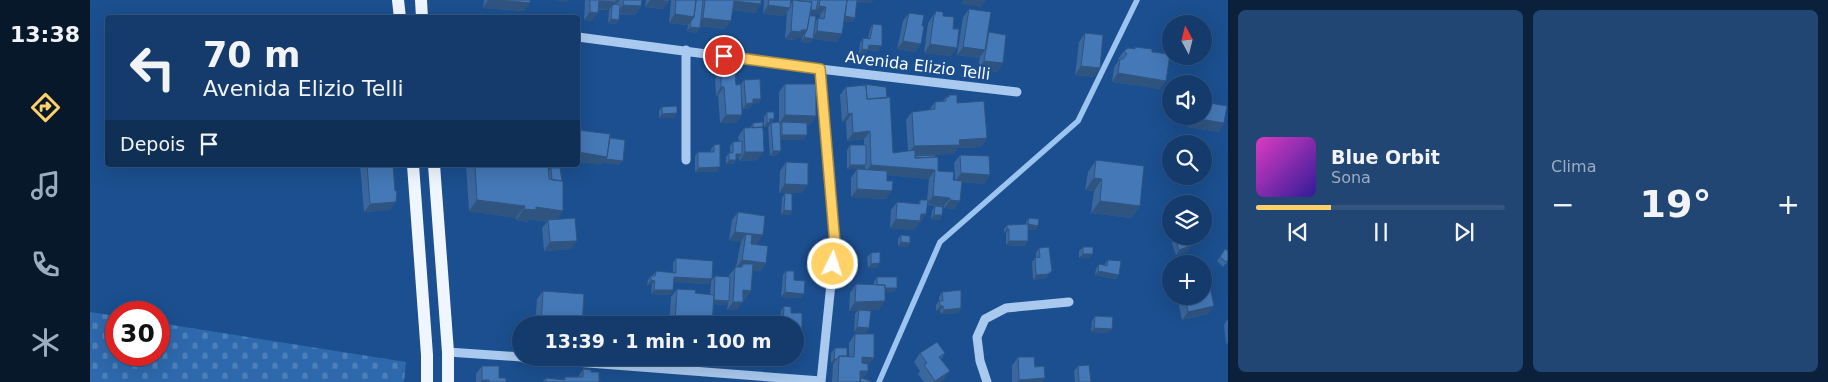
<!DOCTYPE html>
<html lang="pt">
<meta charset="utf-8">
<style>
:root{--surface:#143b6b;--page:#214673;--text:#f1f3f6;--muted:#9dadc1;--line:#33557e;--accent:#ffd166}
body{margin:0;font-family:"DejaVu Sans",sans-serif;background:var(--page);color:var(--text);height:100vh;display:flex;flex-direction:column;font-size:19px;white-space:nowrap}
*{box-sizing:border-box;margin:0}
p{font-size:16px;color:var(--muted)}
.icon{flex:none;width:28px;height:28px;fill:none;stroke:currentColor;stroke-width:2;stroke-linecap:round;stroke-linejoin:round}
.map{position:relative;flex:1;overflow:hidden}
.side{display:flex;flex-direction:column;gap:10px;padding:10px;background:#0b203b;width:600px}
.side>*{flex:none}
.hud{position:absolute;left:15px;top:15px;width:475px;height:152px;border-radius:5px;box-shadow:0 5px 20px #0002,0 0 0 1px var(--line);background:#143b6b;color:var(--text);overflow:hidden}
.needle{width:32px;rotate:353deg}
.tools{position:absolute;left:1072px;top:15px;display:grid;gap:10px}
.tools a{display:grid;place-items:center;width:50px;height:50px;border-radius:50%;background:var(--surface);box-shadow:0 5px 20px #0002,0 0 0 1px var(--line);font-size:25px}
.speed{position:absolute;left:15px;top:301px;display:flex;gap:10px;font-size:25px;font-weight:700;text-align:center}
.speed>*{display:grid;place-content:center;width:65px;height:65px;border-radius:50%;background:var(--surface);box-shadow:0 5px 20px #0002,0 0 0 1px var(--line);line-height:1}
.speed .limit{border:8px solid #d22;background:#fff;color:#111}
.pin{position:absolute;display:grid;place-items:center;width:42px;height:42px;color:#fff;margin:-21px;border:2px solid #fff;border-radius:50%;box-shadow:0 1px 5px #0007}
.me{position:absolute;width:55px;margin:-28px;rotate:4deg;stroke-linejoin:round;filter:drop-shadow(0 0 4px #0008)}
.turn{display:flex;align-items:center;gap:18px;height:105px;padding:0 15px;font-size:22px}
.turn .icon{width:65px;height:65px;stroke-width:2.5}
.turn b{display:block;font-size:35px;line-height:42px}
.then{display:flex;align-items:center;height:48px;padding:0 15px;background:#0003;gap:10px;font-size:19px}
.big{font-size:38px;font-weight:600;line-height:1.1}
.side .card{flex:1;display:flex;flex-direction:column;justify-content:center;gap:8px;min-width:0;padding:0 18px;border-radius:8px;background:var(--page)}
.song{display:flex;align-items:center;gap:15px}
.cover{width:60px;height:60px;border-radius:8px;background:linear-gradient(135deg,hsl(310 70% 55%),hsl(250 70% 35%))}
.played{height:5px;border-radius:2px;background:linear-gradient(90deg,var(--accent) 30%,var(--line) 30%)}
.keys{display:flex;justify-content:space-around;direction:ltr}
.heat{display:flex;justify-content:space-between;align-items:center;font-size:28px;direction:ltr}
.side .tiles{flex:1;display:grid;gap:10px;grid-template-columns:repeat(2,1fr)}
.trip{position:absolute;left:422px;top:316px;width:292px;height:50px;border-radius:25px;background:var(--surface);box-shadow:0 5px 20px #0002,0 0 0 1px var(--line);font-weight:600;line-height:50px;text-align:center}
main{display:flex;flex:1;min-height:0}
.tabs{display:flex;flex-direction:column;width:90px;justify-content:space-around;align-items:center;background:#08182b;color:var(--muted)}
.tabs .icon{width:35px;height:35px}
.tabs .on{color:var(--accent)}
.tabs b{font-size:22px;color:var(--text)}
.map>svg:first-child{display:block}
.cemetery{fill:url(#cemetery-stones)}
.lines{fill:none;stroke-linecap:round;stroke-linejoin:round}
.stream{stroke:#9cc4f0;stroke-width:5.5}
.minor{stroke:#a9c9ee;stroke-width:9}
.major{stroke:#f0f6ff;stroke-width:12}
.wall{fill:#3a679d;fill-rule:evenodd}
.shaded-wall{fill:#305480}
.building{fill:#4478b7;stroke:#305480}
.route-casing{stroke:#a68842;stroke-width:12}
.route{stroke:#ffd166;stroke-width:9}
.labels{text-anchor:middle;stroke-width:4;stroke-linejoin:round;paint-order:stroke}
.street-label{font-size:16px;fill:#fff;stroke:#1b4f8f}
</style>
<main>
<nav class="tabs">
<b>13:38</b>
<svg class="icon on" aria-label="directions" viewBox="0 0 24 24"><path d="M12 3l9 9-9 9-9-9zM9 14v-3h6M13 9l2 2-2 2"/></svg>
<svg class="icon" aria-label="music" viewBox="0 0 24 24"><path d="M9 18V5l10-2v13"/><circle cx="6" cy="18" r="3"/><circle cx="16" cy="16" r="3"/></svg>
<svg class="icon" aria-label="phone" viewBox="0 0 24 24"><path d="M5 4h4l2 5-3 2q2 4 5 5l2-3 5 2v4C11 20 4 13 5 4z"/></svg>
<svg class="icon" aria-label="climate" viewBox="0 0 24 24"><path d="M12 3v18M4 7l16 10M4 17L20 7"/></svg>
</nav>
<div class="map">
<svg width="1138" height="382" viewBox="0 0 1138 382">
<defs>
<pattern id="cemetery-stones" width="16" height="16" patternUnits="userSpaceOnUse" patternTransform="scale(1.25)"><rect width="16" height="16" fill="#2e69ad"/><path d="M2 7V4a2 2 0 0 1 4 0v3zM10 15v-3a2 2 0 0 1 4 0v3z" fill="#4d80b9"/></pattern>
</defs>
<rect width="100%" height="100%" fill="#1b4f8f"/>
<path class="cemetery" d="M0,312L26,316V355H69V323L316,362L314,382H0Z"/>
<g class="lines">
<path class="stream" d="M789,382L850,242L988,121L1047,0"/>
<path class="minor" d="M488,37L730,69L927,92
M730,69L745,244L731,382
M596,160V50
M358,352L431,357
M433,358L731,381
M897,382L890,361L887,337L895,319L916,308L979,302"/>
<path class="major" d="M308,0L310,18
M331,0L332,18
M323,165L337,355V382
M344,165L358,352V382"/>
</g>
<path class="wall" d="M394,0H440L434,11L393,8Z
M495,0H552L551,6L545,15L529,14V20L526,24L518,23L519,10H508L502,21L494,20Z
M556,0H579L573,9L555,7Z
M581,0H671L665,13L643,10L635,29L610,26L607,33L597,31L598,25L579,23Z
M674,0H701V4L703,0H783L781,3L767,2L765,18L762,22L754,21L747,42L722,39L720,43L711,42L712,38H706L705,40L695,39L697,12L694,16L673,14ZM724,14L730,15V18H728L725,23L721,16V15Z
M879,9L897,35L899,32L913,63L907,72L888,69L890,56L889,58L867,55L873,17Z
M846,11L853,16L863,29L861,56L834,53L838,23Z
M819,13L831,44L825,52L807,49L813,21Z
M783,24L788,51L778,50L775,55L769,54L770,43L773,38L778,39L780,29Z
M995,33L1004,77L985,75L989,42Z
M1045,47L1062,52L1070,89L1022,82L1024,67L1029,60L1028,59L1034,51L1044,49Z
M628,65L639,70L646,85L651,84L654,80L671,99L668,103H663L660,108L653,109L651,91L652,115L646,123H630L628,95L626,96L625,79L627,76H625V69Z
M695,84L726,116L720,125H717L713,140H690L687,155L680,156L678,127L681,123L679,124L677,127H674V117L677,112L682,123L689,122V92Z
M773,84L797,98L803,153L818,151L816,120L822,112L839,110L845,102L853,101L856,97H857L859,95L867,103L897,138L891,147L867,148L864,154L825,155V156L863,180H865L864,163L870,155L894,184L872,182L865,209L854,208V206L837,205L831,223H829L824,230L800,228L801,210L807,202L828,204L830,200H837L839,179L797,175L796,199L761,197V178L767,169L775,170V167L773,169H757V150L760,145H774V139L757,141L756,122H752L750,95L756,87L772,86Z
M572,107L584,118H569V111Z
M1094,116H1114L1134,123L1129,132L1098,127L1099,124L1093,123Z
M663,123L668,160L649,161V158H646V160L643,164H636V157L639,153H640V146L643,142H649L648,137L654,128H660Z
M624,145L627,172H605V156L608,152H621V149Z
M1006,160L1050,206L1041,218L1001,213L1004,191L995,190L998,172Z
M696,162L712,193H689L690,171Z
M270,165H303L300,210L274,212Z
M376,165H458V172L461,168L467,219L481,249L454,251L452,228L457,222L439,219L438,222L426,220V218L379,211Z
M695,193L702,211L699,215H691L692,198Z
M845,206L852,215L849,220L841,219L842,211Z
M648,212L667,244L661,243V244L676,263L670,271L663,270L656,299H653L647,310H637L638,302L636,305L623,304L622,325H579L581,297L587,289L605,293L620,295L621,281L625,276L639,277V275L646,267L651,242L639,240L642,220Z
M939,218L948,226L945,230L938,229V241L934,246L916,245V233H914V229L917,225H936V222Z
M811,235L820,243L817,247L808,246V239Z
M1085,239L1099,250L1086,255L1082,243Z
M993,247L1000,258H989V251Z
M949,248L958,275L955,278L943,280L942,262L946,257V253Z
M1135,249L1138,261L1133,267L1127,261Z
M781,253L787,268H778L777,257Z
M586,258L619,284L584,282L583,290L580,295L561,294L562,285H557L558,280L561,276H562L566,271L583,273V263Z
M1018,260L1029,275L1026,279L1005,275L1006,269L1009,264L1014,265Z
M696,271L714,294L711,298L691,297L693,275Z
M787,277L804,292H795L789,310H773L776,333L764,332L765,314L768,310L759,311L760,293L766,284L784,285V282Z
M453,291L492,325H445L447,299Z
M852,292L871,308L868,313L851,314L850,311H846V305L849,301V297Z
M1089,296H1114L1118,314L1092,320L1088,301L1089,299Z
M694,306L712,331L709,336H706V325H690L691,311Z
M1005,316L1019,333L1001,332L1002,321Z
M1137,320H1138V343L1136,344L1134,325Z
M765,334L784,358L778,365V371L773,378L780,382H742L743,364L744,363H741V353L745,348L757,356L759,357V343Z
M830,353H855L851,359L860,371L854,379L850,382H834L828,374L830,371L824,362Z
M928,357L945,367L952,382H922V366Z
M392,366L409,378L416,382H386V374Z
M988,366L1001,382H985L984,371Z
M493,369L501,372L509,382H511H453L456,378L473,380L475,377H488Z"/>
<path class="shaded-wall" d="M398,0H409L440,3L434,11L393,8Z
M468,0H479L478,2L467,1Z
M530,0L528,3H526L522,8V6L519,10L503,9L509,1Z
M560,0H572L578,1L573,9L555,7Z
M755,0H783L781,3Z
M873,0H896L891,7L871,4Z
M644,1L671,4L665,13L638,9Z
M533,5L551,6L545,15L527,13Z
M678,5L700,8L694,16L673,14Z
M729,6L736,7L730,15H723Z
M719,10H726L723,15L716,14Z
M500,12L508,13L502,21L494,20Z
M585,14L604,17L598,25L579,23Z
M753,16L765,18L762,22L750,21Z
M613,18L641,21L635,29L607,26Z
M521,19L529,20L526,24L518,23Z
M600,27L610,28L607,33L597,31Z
M711,30H717L712,38H706L705,40L695,39L701,31Z
M727,31L752,34L747,42L722,39L720,43L711,42L714,37L722,38Z
M813,41L831,44L825,52L807,49Z
M840,44L867,48L861,56L834,53Z
M779,45L792,46L788,51L776,49Z
M873,47L895,50L889,58L867,55Z
M772,49L778,50L775,55L769,54Z
M894,61L913,63L907,72L888,69Z
M991,66L1010,68L1004,77L985,75Z
M628,71H630L627,76H625Z
M1028,73L1076,81L1070,89L1022,82Z
M631,87H634L628,95L626,96Z
M663,99H671L668,103L660,104Z
M663,103L660,108L653,109L656,104Z
M587,113L584,118H569L572,114Z
M762,113L756,122H752L758,114Z
M636,115H652L646,123H630Z
M695,115L726,116L720,125L692,124V122L691,124H689Z
M1098,116H1104L1099,124L1093,123Z
M1104,118L1134,123L1129,132L1098,127Z
M679,119H684L681,123L679,124L677,127H674Z
M780,131L774,139L757,141L763,133Z
M692,135H717L713,140H689Z
M897,138L891,147L867,148L864,154L818,155L824,146L869,140Z
M683,151H691L687,155L680,156Z
M488,152L517,157L533,161L530,165L512,163L511,165L488,162Z
M655,152H674L668,160L649,161Z
M646,154H652L649,158H642Z
M639,160H646L643,164H636Z
M760,165H776L773,169H757Z
M781,165L845,170L839,179L775,173Z
M630,167L627,172H605L608,168Z
M871,173L900,175L894,184L865,181Z
M1004,178L1012,179L1004,191L995,190Z
M695,184L718,185L712,193H689Z
M767,189L802,191L796,199L761,197Z
M843,196L860,198L854,206L837,204Z
M387,200L435,206L426,218L379,211Z
M860,200L870,201L865,209L854,208Z
M1010,201L1050,206L1041,218L1001,213Z
M306,202L300,210L274,212L280,204Z
M446,207L473,211L465,223L458,220L457,222L439,219L438,222L426,220L434,209Z
M694,210L702,211L699,215H691Z
M831,214H836L831,223H829L824,230L800,228L806,219Z
M844,215H852L849,220L841,219Z
M938,224L948,226L945,230L935,229Z
M917,229H919L916,233H914Z
M645,232L673,235L667,244L654,242L656,234L651,242L639,240Z
M487,241L481,249L454,251L460,242Z
M919,241H938L934,246L916,245Z
M811,242L820,243L817,247L808,246Z
M1102,245L1099,250L1086,255L1089,250Z
M993,254H1003L1000,258H989Z
M652,260L676,263L670,271L651,269L652,267L653,264L649,269L646,268Z
M790,263L787,268H778L781,264Z
M962,271L955,278L943,280L946,275Z
M1008,271L1029,275L1026,279L1005,275Z
M584,277L622,279L619,284L581,282Z
M561,280L565,281L562,285H557Z
M787,288H807L804,292H784Z
M564,290H583L580,295L561,294Z
M653,290L661,291L656,299H647Z
M695,292L714,294L711,298L691,297Z
M623,300L639,301L636,305L620,304Z
M795,301L789,310L759,311L765,302Z
M643,302H653L647,310H637Z
M850,306H853L850,311H846Z
M1124,306L1118,314L1092,320L1098,312Z
M871,308L868,313L851,314L854,310Z
M585,323L603,324V325H583Z
M767,327L779,328L776,333L764,332Z
M1004,328L1022,329L1019,333L1001,332Z
M706,331H712L709,336H706Z
M772,357L784,358L778,366H766Z
M744,359H747L744,363H741Z
M770,371H778L772,380L771,378L770,379Z
M860,371L854,379L850,382H844Z
M955,378L952,382H927L929,380Z
M392,380H399L397,382H391Z"/>
<path class="building" d="M409,0H440V3Z
M500,0H526V2L509,1L508,13L500,12Z
M534,0H552L551,6L533,5Z
M586,0H606L604,17L585,14Z
M606,0H613L610,28L600,27L601,21L604,17Z
M615,0H671V4L644,1L641,21L613,18Z
M679,0H701L700,8L678,5Z
M703,0L722,2L717,30H711V32L701,31Z
M709,0H728L726,10H721L722,2L709,1Z
M730,0H757L752,34L727,31L728,18L734,19L736,7L729,6Z
M757,0H767L765,18L755,16Z
M524,4L530,5L529,20L521,19L522,6Z
M879,9L901,12L895,50L873,47Z
M721,10V16H726L723,39L714,37L715,34L717,30Z
M846,11L853,12V16L864,17L863,29H869L867,48L840,44L844,15H845Z
M819,13L834,15L832,26H834L831,44L813,41Z
M783,24L792,25V46L779,45L778,50L772,49L773,38L780,39Z
M899,32L916,35L913,63L894,61Z
M995,33L1013,35L1010,68L991,66Z
M1045,47L1062,49V52L1080,54L1076,81L1028,73L1030,59H1033L1037,54L1034,51L1038,48L1045,49Z
M628,65H639V70H631L630,71H628Z
M631,70H645L646,85L651,84L652,115H636L634,87H631Z
M670,79L671,99H663V103L656,104L654,80Z
M695,84H726V116L695,115Z
M773,84L796,87L797,98L777,99L776,85L773,86Z
M776,85L777,99L800,97L803,153L825,150V158L848,157V171L864,172L863,180L872,181L870,201L860,200V198L843,196L845,170L781,165L780,131L763,133L762,113L758,114L756,87Z
M859,95H867V103L894,101L897,138L869,140L870,145L824,146L822,112L845,109V102L856,101V97H859Z
M1114,102L1137,106L1134,123L1104,118L1105,116H1114Z
M587,106V113L572,114V107Z
M677,112H684V119H679L680,122L677,123Z
M673,122V130V127L663,128V123Z
M690,122L691,151H683L681,123Z
M692,122L717,123V135H692Z
M673,127L674,152H655L654,128Z
M488,130L520,134L517,157L488,152Z
M520,138L535,140L533,161L516,159L517,157Z
M652,141V154H646V160H639V153H643V142Z
M630,144V167L608,168V152H624V145Z
M760,145H776V165H760Z
M845,155V157L825,158V156Z
M870,155L899,156L900,175L871,173Z
M1006,160L1054,166L1050,206L1010,201L1012,179L1004,178Z
M696,162L718,163V185L695,184Z
M277,165H303L305,191H307L306,202L280,204Z
M385,165H458L459,179L473,181V211L446,207V210L434,209L435,206L387,200Z
M461,168H470L472,181L462,180Z
M767,169L797,171V181H803L802,191L767,189Z
M695,193L702,194V211L694,210Z
M830,200H838L836,214H831L830,221L806,219L807,202L830,204Z
M845,206L853,207L852,215H844Z
M648,212L675,216L673,235L645,232Z
M485,218L487,241L460,242L458,220Z
M939,218L949,219L948,226L938,224Z
M938,224V241H919V229H917V225Z
M656,234L662,235L661,244L678,246L676,263L652,260Z
M811,235L820,236V243L811,242Z
M1091,236H1098L1102,245L1089,250L1085,239Z
M959,247L962,271L958,274L946,275L945,258L950,257L949,248Z
M993,247H1003V254H993Z
M1135,249L1138,251V260L1136,262L1130,257Z
M790,252V263L781,264V253Z
M586,258L623,261L622,279L584,277L583,290H564L565,281L561,280V276H565L566,271L586,273Z
M1018,260L1031,261L1029,275L1008,271L1009,264L1017,266Z
M653,264H663L661,291L653,290V302H643L645,267H652Z
M696,271H704V280L715,281L714,294L695,292Z
M625,276L640,277L639,301L624,300Z
M787,277H807V288H795V285H787Z
M766,284L795,285V301L765,302Z
M1120,287L1124,306L1098,312L1095,296H1114V289Z
M587,289L606,290L605,293L624,295L622,325H603V324L585,323Z
M871,290V308L854,310L853,306H850L849,301H853L852,292Z
M453,291L494,294L492,325H451Z
M694,306L701,307V313H712V331H706V325H693Z
M769,310L781,311L779,328L767,327Z
M1005,316L1023,317L1022,329L1004,328Z
M765,334H784V358L772,357V363L778,364V371H770V382H748L749,356L764,357Z
M847,342L855,353L849,357L860,371L845,381L834,365L837,363L830,353Z
M745,348H757V356H749L747,359H744Z
M928,357H944L945,367L954,366L955,378L929,380Z
M999,365L1001,382H989L988,366Z
M392,366H409V378H416V382H399V380H392Z
M493,369L501,370V372H509V382H511H456V378L475,380V377H493Z
M771,378L781,381L780,382H770Z"/>
<g class="lines">
<defs>
<path id="route" d="M634,56L730,69L745,244L743,264"/>
</defs>
<use href="#route" class="route-casing"/>
<use href="#route" class="route"/>
</g>
<g class="labels">
<g class="street-label">
<text transform="translate(828 65) rotate(7)" y="6">Avenida Elizio Telli</text>
</g>
</g>
</svg>
<div class="tools">
<a><svg class="needle" viewBox="-14 -14 28 28"><path d="M0-13l5 13h-10z" fill="#e53935"/><path d="M0 13l5-13h-10z" fill="#9dadc1"/></svg></a>
<a><svg class="icon" aria-label="sound" viewBox="0 0 24 24"><path d="M4 9h4l5-4v14l-5-4H4zM17 9q2 3 0 6"/></svg></a>
<a><svg class="icon" aria-label="search" viewBox="0 0 24 24"><circle cx="10" cy="10" r="6"/><path d="M15 15l6 6"/></svg></a>
<a><svg class="icon" aria-label="layers" viewBox="0 0 24 24"><path d="M12 4l9 5-9 5-9-5zM3 14l9 5 9-5"/></svg></a>
<a>+</a>
</div>
<div class="speed"><div class="limit">30</div></div>
<div class="pin" style="left:634px;top:56px;background:#d93025"><svg class="icon" aria-label="arrive" viewBox="0 0 24 24"><path d="M6 21V4h12l-3 4 3 4H6"/></svg></div>
<svg class="me" style="left:743px;top:264px" viewBox="-20 -20 40 40"><circle r="17" fill="#ffd166" stroke="#fff" stroke-width="3"/><path d="M0-11L8 9 0 5-8 9z" fill="#fff"/></svg>
<div class="trip">13:39 · 1 min · 100 m</div>
<div class="hud">
<div class="turn"><svg class="icon" aria-label="left" viewBox="0 0 24 24"><path d="M17 20v-9H6M10 6l-5 5 5 5"/></svg><div><b>70 m</b>Avenida Elizio Telli</div></div>
<div class="then">Depois<svg class="icon" aria-label="arrive" viewBox="0 0 24 24"><path d="M6 21V4h12l-3 4 3 4H6"/></svg></div>
</div>
</div>
<section class="side">
<div class="tiles">
<div class="card">
<div class="song"><i class="cover"></i><div><b>Blue Orbit</b><p>Sona</p></div></div>
<div class="played"></div>
<div class="keys"><svg class="icon" aria-label="previous" viewBox="0 0 24 24"><path d="M18 5L8 12l10 7zM5 5v14"/></svg><svg class="icon" aria-label="pause" viewBox="0 0 24 24"><path d="M8 5v14M16 5v14"/></svg><svg class="icon" aria-label="next" viewBox="0 0 24 24"><path d="M6 5l10 7-10 7zM19 5v14"/></svg></div>
</div>
<div class="card"><p>Clima</p>
<div class="heat"><a>−</a><b class="big">19°</b><a>+</a></div>
</div>
</div>
</section>
</main>
